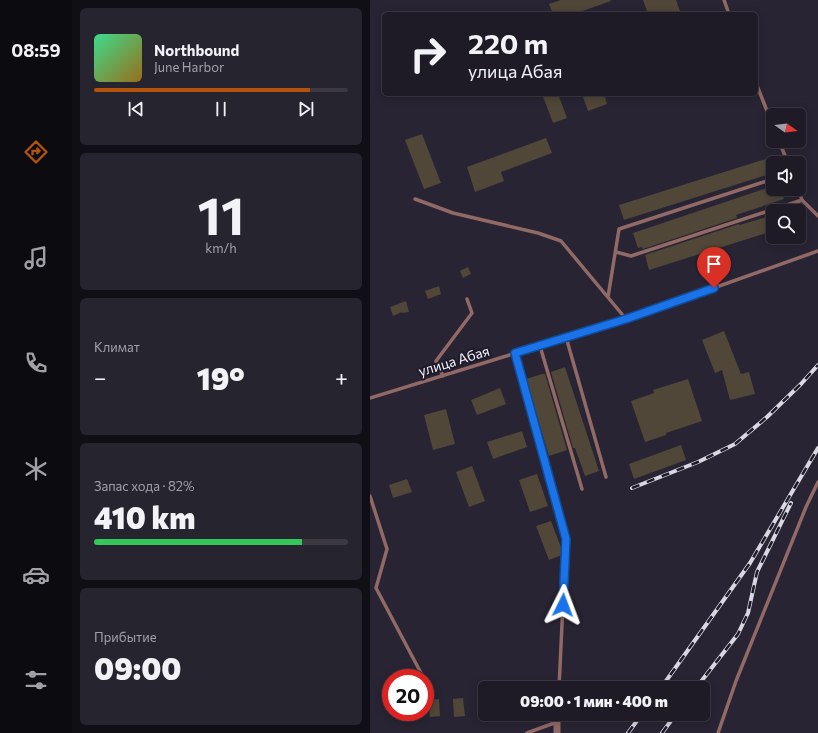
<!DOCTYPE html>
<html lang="ru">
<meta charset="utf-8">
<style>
:root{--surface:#1e1b26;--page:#26242e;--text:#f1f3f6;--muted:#a1a1a7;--line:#3c3943;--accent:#b45309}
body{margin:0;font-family:Commissioner,sans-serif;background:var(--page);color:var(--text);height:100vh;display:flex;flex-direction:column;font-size:15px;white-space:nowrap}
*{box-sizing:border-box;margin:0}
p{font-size:13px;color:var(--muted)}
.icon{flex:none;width:22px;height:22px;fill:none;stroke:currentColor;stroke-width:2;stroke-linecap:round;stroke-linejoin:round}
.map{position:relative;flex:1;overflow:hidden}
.panel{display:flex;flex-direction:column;gap:8px;padding:8px;background:#100f15;width:298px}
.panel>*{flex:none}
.banner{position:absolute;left:12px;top:12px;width:376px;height:84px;border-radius:6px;box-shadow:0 2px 10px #0003,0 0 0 1px var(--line);background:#1e1b26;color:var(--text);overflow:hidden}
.needle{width:26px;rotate:104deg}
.tools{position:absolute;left:396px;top:108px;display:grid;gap:8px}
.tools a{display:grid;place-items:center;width:40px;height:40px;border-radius:6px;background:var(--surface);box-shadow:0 2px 10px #0003,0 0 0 1px var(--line);font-size:20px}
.speed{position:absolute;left:12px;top:669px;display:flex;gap:8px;font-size:20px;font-weight:700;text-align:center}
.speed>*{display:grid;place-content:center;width:52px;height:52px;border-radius:50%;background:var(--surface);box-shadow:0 2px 10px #0003,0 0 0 1px var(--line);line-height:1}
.speed .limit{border:6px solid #d22;background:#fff;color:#111}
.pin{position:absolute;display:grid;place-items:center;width:34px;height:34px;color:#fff;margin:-41px -17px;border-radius:50% 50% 50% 0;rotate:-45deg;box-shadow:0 0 4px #0007}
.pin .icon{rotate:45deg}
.me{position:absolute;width:44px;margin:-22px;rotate:3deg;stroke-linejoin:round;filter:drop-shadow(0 0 3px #0008)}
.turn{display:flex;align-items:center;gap:14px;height:84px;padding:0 20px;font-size:18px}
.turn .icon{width:52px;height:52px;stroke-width:2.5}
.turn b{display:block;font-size:28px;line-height:34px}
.big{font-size:30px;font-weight:800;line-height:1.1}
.panel .tile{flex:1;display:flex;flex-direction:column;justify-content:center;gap:6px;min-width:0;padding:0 14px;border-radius:6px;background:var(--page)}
.panel .dial{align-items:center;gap:0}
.dial b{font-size:52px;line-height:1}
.song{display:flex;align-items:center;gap:12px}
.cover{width:48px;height:48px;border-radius:6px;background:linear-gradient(135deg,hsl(150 70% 55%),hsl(40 70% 35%))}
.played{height:4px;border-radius:2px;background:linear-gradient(90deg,var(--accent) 85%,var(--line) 85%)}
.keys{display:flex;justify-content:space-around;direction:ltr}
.heat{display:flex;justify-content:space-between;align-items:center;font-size:22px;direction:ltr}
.charge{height:6px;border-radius:3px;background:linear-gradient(90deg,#34c759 82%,var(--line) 0)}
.trip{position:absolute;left:108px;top:681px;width:232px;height:40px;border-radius:6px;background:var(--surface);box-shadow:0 2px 10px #0003,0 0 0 1px var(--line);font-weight:800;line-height:40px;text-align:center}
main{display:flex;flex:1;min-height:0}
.menu{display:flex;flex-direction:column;width:72px;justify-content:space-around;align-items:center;background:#0c0b0f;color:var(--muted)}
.menu .icon{width:28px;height:28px}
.menu .on{color:var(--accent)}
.menu b{font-size:18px;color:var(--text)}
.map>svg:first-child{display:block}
.building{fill:#504738}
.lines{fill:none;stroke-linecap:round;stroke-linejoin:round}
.service{stroke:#916965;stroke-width:3.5}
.minor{stroke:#916965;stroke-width:7}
.rail-casing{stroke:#d9d7e2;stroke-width:4}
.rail{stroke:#1e1b29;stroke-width:2.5;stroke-dasharray:8;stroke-linecap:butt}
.route-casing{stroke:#114b97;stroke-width:10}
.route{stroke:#1a73e8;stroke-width:7}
.labels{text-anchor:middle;stroke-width:4;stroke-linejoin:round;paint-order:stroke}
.street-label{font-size:14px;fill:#f3f1fb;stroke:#1e1b29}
</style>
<main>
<nav class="menu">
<b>08:59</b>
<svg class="icon on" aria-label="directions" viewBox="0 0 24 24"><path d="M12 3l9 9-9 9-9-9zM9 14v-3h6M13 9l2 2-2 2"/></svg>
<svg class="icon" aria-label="music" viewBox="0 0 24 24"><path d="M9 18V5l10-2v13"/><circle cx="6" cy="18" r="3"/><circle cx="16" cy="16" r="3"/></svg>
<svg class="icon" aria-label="phone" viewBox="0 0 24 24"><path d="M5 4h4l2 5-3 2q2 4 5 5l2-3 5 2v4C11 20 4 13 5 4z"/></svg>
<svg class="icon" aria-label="climate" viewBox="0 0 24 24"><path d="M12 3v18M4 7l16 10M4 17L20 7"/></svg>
<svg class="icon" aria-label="car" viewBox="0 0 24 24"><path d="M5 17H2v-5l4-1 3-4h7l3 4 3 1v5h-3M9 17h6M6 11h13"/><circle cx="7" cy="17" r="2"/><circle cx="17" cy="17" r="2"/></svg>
<svg class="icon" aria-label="filters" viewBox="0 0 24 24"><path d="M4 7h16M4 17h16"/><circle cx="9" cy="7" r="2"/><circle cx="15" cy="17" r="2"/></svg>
</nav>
<section class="panel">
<div class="tile">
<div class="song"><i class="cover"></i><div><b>Northbound</b><p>June Harbor</p></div></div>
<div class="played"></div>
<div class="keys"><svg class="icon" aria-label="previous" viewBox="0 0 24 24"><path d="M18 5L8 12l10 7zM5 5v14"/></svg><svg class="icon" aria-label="pause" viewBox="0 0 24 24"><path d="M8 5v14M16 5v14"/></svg><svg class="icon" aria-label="next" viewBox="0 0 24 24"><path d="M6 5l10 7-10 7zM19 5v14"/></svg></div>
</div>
<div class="tile dial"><b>11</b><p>km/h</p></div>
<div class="tile"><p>Климат</p>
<div class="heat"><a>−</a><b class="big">19°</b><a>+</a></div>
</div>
<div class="tile"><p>Запас хода · 82%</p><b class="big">410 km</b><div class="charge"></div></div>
<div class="tile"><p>Прибытие</p><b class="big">09:00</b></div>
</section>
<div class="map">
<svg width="448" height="733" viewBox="0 0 448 733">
<rect width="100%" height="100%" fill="#282433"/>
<path class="building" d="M191,0H240L241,1L204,14H183L179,4Z
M273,0H306L311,14H278Z
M172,94H188L197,118L183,123Z
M212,94H234L237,104L218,111Z
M52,134L71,183L54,189L35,140Z
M176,138L182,153L131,172L134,181L105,192L97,167Z
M399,158L403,173L254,220L249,205Z
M403,186V189H410L414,199L366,215L367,218L273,249L272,247L268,248L263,233Z
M403,215V231L279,270L275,255L369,224L370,225Z
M98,267L101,274L93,278L90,271Z
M69,286L71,294L58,299L55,291Z
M36,301L39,312L32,313V312L23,316L20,307Z
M354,331L371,374L379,372L385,394L360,400L352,370L345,373L332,340Z
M195,367L229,471L215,476L205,448H203L181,372Z
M172,374H175L197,450L179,456L156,379Z
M318,379L332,421L296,433V435L275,442L261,401L284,393L283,390Z
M130,388L136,404L107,415L101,400Z
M76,409L85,444L63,450L54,415Z
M152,431L157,447L123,459L117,442Z
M311,445L316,460L264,479L259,464Z
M102,466L115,501L99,507L86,472Z
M167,474L178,506L160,512L149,480Z
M37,479L42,492L23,498L19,485Z
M181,521L192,550V555L179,560L166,526Z
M93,698L95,716L84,717L83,699Z
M69,699L70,716L60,717L58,700Z"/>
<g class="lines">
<path class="service" d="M354,0L359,14
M386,83L403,126
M409,141L418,163
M428,189L432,200L448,216
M45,199L83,213L168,233L191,241L256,319
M246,252L261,256L432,200
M238,297L249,229L403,179
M196,337L236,477
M170,346L212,489
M145,353L196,539L189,688
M73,376L66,361L102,313L97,299
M0,398L256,319L448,251
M0,496L17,549L6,588L51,673
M157,733L187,722V714
M348,733L366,681L436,507L448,482"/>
<path class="minor" d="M187,722V733"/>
<defs>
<path id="rail" d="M262,488L328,462L365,444L397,417L431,384L448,365
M291,688L380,563L448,448
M326,688L368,634L378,613L387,572L421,503
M258,733L272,714
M292,733L306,714"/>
</defs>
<use href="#rail" class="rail-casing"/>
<use href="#rail" class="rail"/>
</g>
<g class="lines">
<defs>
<path id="route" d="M193,605L196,539L145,353L256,319L344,288"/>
</defs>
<use href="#route" class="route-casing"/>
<use href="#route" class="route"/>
</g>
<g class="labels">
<g class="street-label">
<text transform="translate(84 361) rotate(-17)" y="5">улица Абая</text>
</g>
</g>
</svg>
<div class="tools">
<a><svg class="needle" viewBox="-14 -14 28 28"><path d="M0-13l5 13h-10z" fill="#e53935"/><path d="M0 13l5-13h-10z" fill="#a1a1a7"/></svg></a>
<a><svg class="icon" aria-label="sound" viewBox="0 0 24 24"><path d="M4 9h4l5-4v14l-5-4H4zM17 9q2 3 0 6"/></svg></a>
<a><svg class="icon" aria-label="search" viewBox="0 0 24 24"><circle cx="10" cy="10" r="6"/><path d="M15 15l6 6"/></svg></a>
</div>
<div class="speed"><div class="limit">20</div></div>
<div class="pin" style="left:344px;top:288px;background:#d93025"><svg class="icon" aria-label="arrive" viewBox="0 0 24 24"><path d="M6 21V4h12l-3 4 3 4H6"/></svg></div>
<svg class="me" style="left:193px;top:605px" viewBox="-20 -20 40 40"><path d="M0-17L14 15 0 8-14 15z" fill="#1a73e8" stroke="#fff" stroke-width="4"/></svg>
<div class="trip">09:00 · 1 мин · 400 m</div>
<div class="banner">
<div class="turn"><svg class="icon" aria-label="right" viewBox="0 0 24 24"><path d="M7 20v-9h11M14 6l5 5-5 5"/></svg><div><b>220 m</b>улица Абая</div></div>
</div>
</div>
</main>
